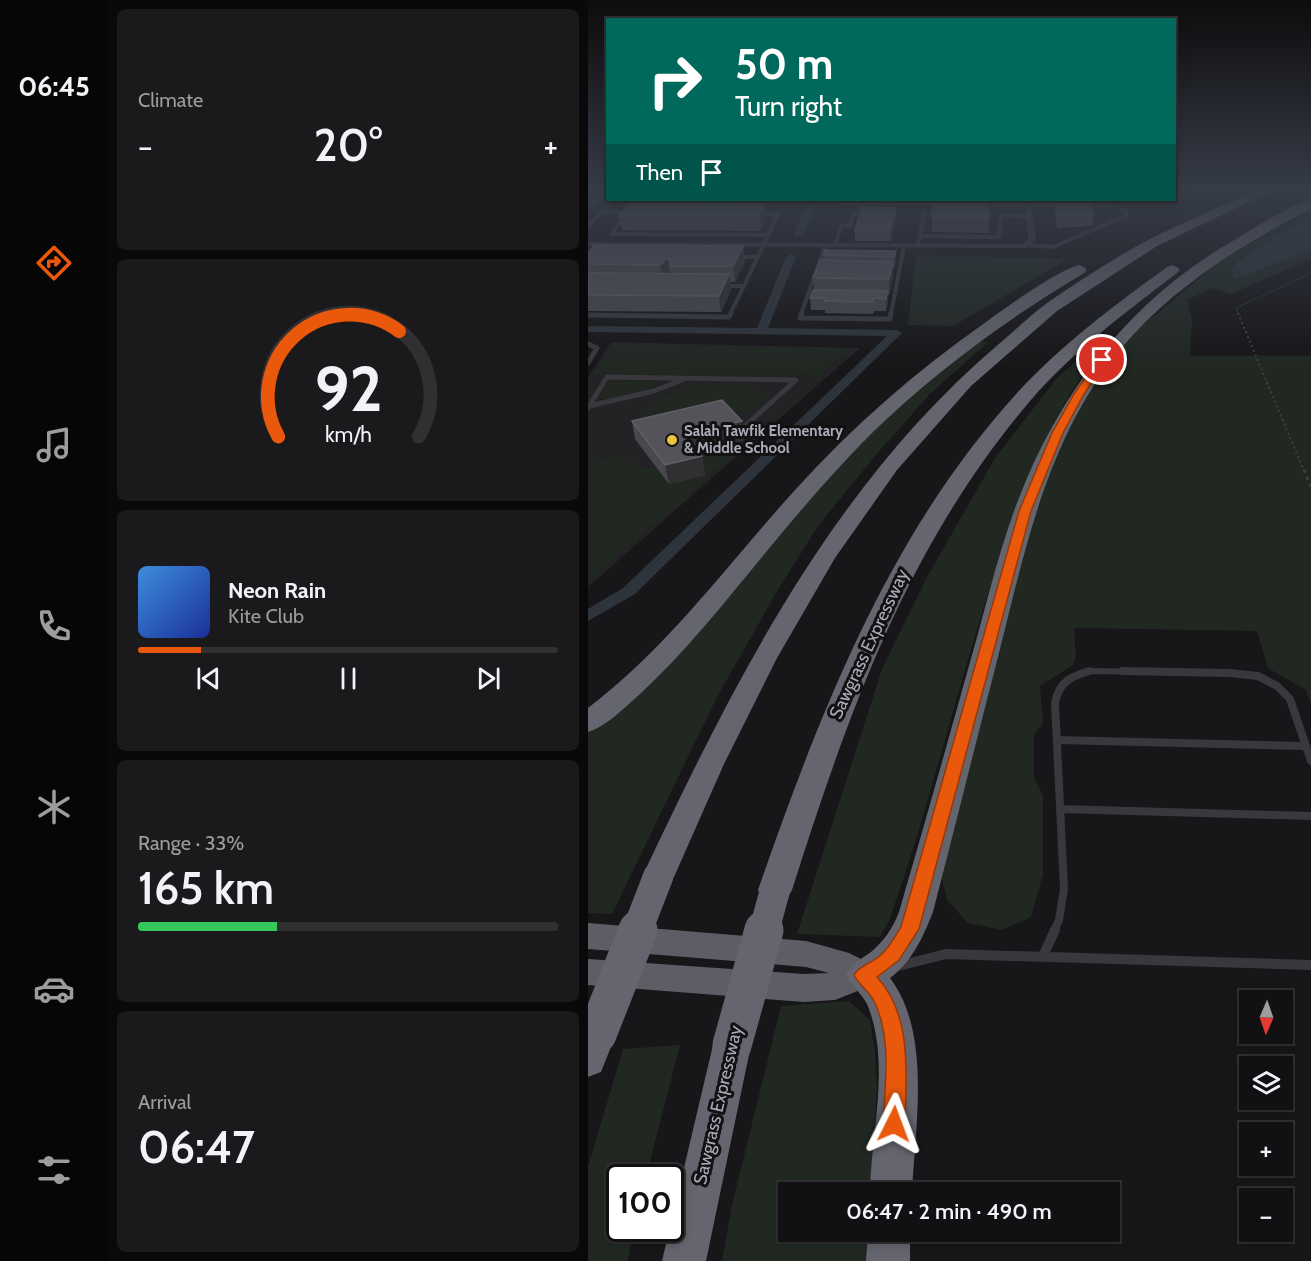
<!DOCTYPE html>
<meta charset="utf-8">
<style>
:root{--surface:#111012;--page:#1a191b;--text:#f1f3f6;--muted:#9c9d9f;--line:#303032;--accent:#ea580c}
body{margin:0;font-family:Cabin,sans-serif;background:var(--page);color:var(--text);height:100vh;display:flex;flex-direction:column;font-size:22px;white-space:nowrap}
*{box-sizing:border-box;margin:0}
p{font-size:20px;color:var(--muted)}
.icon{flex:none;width:33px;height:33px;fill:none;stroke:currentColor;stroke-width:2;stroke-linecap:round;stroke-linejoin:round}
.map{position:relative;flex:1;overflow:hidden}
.details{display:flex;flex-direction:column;gap:9px;padding:9px;background:#09090a;width:480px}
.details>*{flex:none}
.guide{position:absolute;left:18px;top:18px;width:570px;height:183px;border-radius:0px;box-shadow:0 3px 9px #0003,0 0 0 2px var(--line);background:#00695c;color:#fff;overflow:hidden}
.needle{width:39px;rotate:182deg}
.tools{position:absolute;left:651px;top:990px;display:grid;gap:12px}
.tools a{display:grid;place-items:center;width:54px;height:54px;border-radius:0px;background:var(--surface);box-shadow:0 3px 9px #0003,0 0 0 2px var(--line);font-size:30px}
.speed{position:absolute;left:18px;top:1164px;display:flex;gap:12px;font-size:30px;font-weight:700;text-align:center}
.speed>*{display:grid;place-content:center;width:78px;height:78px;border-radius:50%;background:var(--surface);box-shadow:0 3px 9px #0003,0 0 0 2px var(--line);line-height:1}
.speed .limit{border:3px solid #111;border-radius:9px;background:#fff;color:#111}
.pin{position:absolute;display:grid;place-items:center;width:51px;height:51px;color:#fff;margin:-26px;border:3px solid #fff;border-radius:50%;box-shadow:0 2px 6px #0007}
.me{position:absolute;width:66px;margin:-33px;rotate:3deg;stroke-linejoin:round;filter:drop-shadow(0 0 4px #0008)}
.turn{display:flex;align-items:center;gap:21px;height:126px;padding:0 30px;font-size:27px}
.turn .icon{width:78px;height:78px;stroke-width:2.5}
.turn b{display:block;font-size:42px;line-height:51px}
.then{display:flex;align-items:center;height:57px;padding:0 30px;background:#0003;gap:12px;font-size:22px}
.big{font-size:45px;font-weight:600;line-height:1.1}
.details .card{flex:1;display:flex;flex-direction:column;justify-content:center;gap:9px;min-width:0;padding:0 21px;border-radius:9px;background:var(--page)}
.details .dial{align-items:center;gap:0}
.dial svg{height:156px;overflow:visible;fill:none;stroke:var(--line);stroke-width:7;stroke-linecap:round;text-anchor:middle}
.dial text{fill:var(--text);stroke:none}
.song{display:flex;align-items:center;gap:18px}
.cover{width:72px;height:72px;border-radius:9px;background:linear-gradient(135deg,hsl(210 70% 55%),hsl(230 70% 35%))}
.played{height:6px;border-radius:3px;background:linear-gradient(90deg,var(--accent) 15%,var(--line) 15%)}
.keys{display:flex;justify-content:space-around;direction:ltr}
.heat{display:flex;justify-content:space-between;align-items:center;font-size:33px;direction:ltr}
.charge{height:9px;border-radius:4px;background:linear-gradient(90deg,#34c759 33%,var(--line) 0)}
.trip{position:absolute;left:190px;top:1182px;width:342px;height:60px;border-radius:0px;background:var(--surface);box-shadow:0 3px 9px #0003,0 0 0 2px var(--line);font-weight:600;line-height:60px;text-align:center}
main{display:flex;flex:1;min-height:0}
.dock{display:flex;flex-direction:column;width:108px;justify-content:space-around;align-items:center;background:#070607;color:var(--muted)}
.dock .icon{width:42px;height:42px}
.dock .selected{color:var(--accent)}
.dock b{font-size:27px;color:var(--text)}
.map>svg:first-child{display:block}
.built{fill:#232325}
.green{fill:#212822}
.water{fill:#2d343c}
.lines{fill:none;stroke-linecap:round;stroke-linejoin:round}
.canal{fill:#2d343c;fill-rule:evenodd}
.path-far2{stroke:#3e3f44;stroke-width:1.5;stroke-dasharray:1.5 2;stroke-linecap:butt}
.path-far1{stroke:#3e3f44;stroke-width:2;stroke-dasharray:2 3;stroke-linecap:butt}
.path{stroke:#3e3f44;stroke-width:3;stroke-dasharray:3 4.5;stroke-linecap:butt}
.service-far4{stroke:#38383d;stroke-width:4}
.service-far3{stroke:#38383d;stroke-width:5}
.service-far2{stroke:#38383d;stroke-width:6}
.service-far1{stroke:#38383d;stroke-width:8}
.service{stroke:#38383d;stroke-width:10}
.minor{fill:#38383d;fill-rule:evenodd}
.trunk{fill:#5c5d65;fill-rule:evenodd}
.motorway{fill:#64656e;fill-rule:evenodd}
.motorway-bridge-far1{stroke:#64656e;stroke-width:30}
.motorway-bridge{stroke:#64656e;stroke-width:39}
.wall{fill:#48484d}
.shaded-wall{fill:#303033}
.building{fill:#535359;stroke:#606168;stroke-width:1.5}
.route{fill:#ea580c;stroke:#983908;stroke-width:1.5}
.poi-dot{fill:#ebc33c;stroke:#121113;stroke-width:2}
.labels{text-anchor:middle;stroke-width:6;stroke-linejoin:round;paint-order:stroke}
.far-poi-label{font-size:15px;font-weight:bold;fill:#a9acb8;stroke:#121113;text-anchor:start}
.street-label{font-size:18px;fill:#a9acb8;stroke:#121113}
</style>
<main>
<nav class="dock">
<b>06:45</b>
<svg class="icon selected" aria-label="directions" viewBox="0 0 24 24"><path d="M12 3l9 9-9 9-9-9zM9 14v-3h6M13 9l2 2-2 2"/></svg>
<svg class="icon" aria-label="music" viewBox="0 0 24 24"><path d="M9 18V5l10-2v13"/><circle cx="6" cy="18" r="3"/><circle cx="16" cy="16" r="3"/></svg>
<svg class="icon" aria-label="phone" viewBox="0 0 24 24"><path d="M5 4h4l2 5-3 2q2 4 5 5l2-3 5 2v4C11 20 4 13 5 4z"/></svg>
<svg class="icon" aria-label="climate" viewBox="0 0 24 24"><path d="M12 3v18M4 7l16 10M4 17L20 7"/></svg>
<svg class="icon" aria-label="car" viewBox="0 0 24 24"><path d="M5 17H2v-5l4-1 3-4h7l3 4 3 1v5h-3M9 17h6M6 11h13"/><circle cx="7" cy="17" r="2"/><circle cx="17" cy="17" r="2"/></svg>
<svg class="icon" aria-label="filters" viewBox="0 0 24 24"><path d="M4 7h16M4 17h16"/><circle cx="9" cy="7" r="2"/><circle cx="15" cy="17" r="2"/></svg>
</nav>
<section class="details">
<div class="card"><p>Climate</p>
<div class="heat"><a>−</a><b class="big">20°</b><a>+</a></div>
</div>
<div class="card dial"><svg viewBox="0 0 100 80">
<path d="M14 69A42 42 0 1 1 86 69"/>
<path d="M14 69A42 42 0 0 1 76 15" stroke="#ea580c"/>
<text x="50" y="56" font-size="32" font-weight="700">92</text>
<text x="50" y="72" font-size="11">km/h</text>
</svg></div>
<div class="card">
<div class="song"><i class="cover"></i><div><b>Neon Rain</b><p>Kite Club</p></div></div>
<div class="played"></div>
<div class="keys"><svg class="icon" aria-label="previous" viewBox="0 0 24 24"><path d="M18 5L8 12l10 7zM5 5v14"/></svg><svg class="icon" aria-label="pause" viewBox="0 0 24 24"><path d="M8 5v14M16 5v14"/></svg><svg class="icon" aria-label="next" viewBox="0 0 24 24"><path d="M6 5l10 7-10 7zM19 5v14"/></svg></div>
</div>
<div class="card"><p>Range · 33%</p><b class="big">165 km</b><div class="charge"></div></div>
<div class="card"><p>Arrival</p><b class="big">06:47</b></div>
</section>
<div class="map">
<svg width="723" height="1261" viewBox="0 0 723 1261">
<rect width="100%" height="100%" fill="#171618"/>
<path class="built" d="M23,342L272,348L0,587V377Z"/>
<path class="green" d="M723,210V217L643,268L646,278L723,250V259L643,294L623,288L599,300L604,320L602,356H723V705L718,690L680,668L669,631L486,628L488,655L485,665L452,686L455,723L446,734V777L455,796V874L443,917L414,930L380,923L359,900L352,871L454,483L499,391L550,327L572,312L633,259Z
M328,255L480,259L365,326L320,325Z
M384,341L400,342L341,395L287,456L230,526L188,593L129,697L24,914L0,913V726L267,445Z
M25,344L261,349L230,376L212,373L208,377L133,376L131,374L26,375L27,372L5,375Z
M504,347L514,350C460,414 434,492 408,570C369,686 342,806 301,921L292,937L209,934L294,669L338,579L407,458L469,378Z
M31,381H64L68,384L65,388L20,399L12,398L19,385Z
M100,383H169L161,387L170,395L180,393L181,396L164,409L52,438L44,425L71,398L88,394Z
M154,432L168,435L102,492L96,502L80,511L0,581V464L32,456L38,464L50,461L55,469L67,466L81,484L116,475L100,454L156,440Z
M261,1001L282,1020L287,1053L289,1087L283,1192H201V1232H281L279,1261H134L144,1205L193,1006Z
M92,1045L58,1177L32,1178V1228L47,1229L39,1261H0V1167L35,1049Z"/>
<path class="water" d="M723,217V250L646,279L643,268L662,252Z"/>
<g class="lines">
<path class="canal" d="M220,200H228L216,235L208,237L206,235Z
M203,254L208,257L180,328L309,330L314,333L47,594L0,621V609L35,588L299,336L0,332V326L169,328L198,257Z"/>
<path class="path-far2" d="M651,314L648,308L723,273"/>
<path class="path-far1" d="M650,313L716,471"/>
<path class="path" d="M716,470L723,487"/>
<path class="service-far4" d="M251,203L354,204
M392,205H477
M13,212H42
M37,217L23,234L181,235
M332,236L411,237L413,216H442
M437,245L465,247L539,215L538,211L530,207L494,205
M247,246L253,226H262L265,214H281
M330,246L336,215
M149,257H170
M135,286H156L142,314
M156,286L190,214H170
M213,314L237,246
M303,314L316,246"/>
<path class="service-far3" d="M214,313L212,318L302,319L303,313
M0,315L141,317L143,313
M0,344L9,348L0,363
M1,406L66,391L94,380
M0,408L19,377L208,380L157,426"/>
<path class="service-far2" d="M496,673L503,671L638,673"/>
<path class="service-far1" d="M534,671L641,673L670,676L689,686L702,699L723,761
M469,740L718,746
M472,809L723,816
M466,931L471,920L476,889L467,703C471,682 482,677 501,671"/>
<path class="service" d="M455,956L467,930
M310,966L358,954L723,965"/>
<path class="minor" d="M13,190L20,191L0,211V205Z
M21,200H27L0,230V223Z
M437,200H443L448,240L437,248L0,246V242L435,244L440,239Z"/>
<path class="trunk" d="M0,923L218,941L261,953L287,966L292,975L287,984L247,1000L216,1002L0,985V959L216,974L241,973L218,967L0,949Z"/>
<path class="motorway" d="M669,190H686L569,246L469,311L383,386L309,470L247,558L189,658L136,764L82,886L70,890L58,886L54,877C146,682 244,485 412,343C427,330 443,315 459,303C490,282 528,257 560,240C595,222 633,207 669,190Z
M723,200V209C651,246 583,288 531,351C459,439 437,550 410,657C388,742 367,827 345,912C335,937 324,962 302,978C344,1033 327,1127 324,1192H282C283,1133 302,1067 281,1009C277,996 264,987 258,975C264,963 272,960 283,952C296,941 305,928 311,912C336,826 360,741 384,655C399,603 411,549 431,498C472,391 543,300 643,242C666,228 697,207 723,200Z
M491,265L496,267L499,270L496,273C419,319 348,371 283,434C253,464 225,496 198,528C150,585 106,644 51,695C36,708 19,726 0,732V708C81,646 139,565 207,490C264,427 328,371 398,322C419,307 468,271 491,265Z
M584,265L589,267L592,270L589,273C538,312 485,351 442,401C319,546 261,711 204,890L199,899L187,903L175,899L170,890C232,712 301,533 430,392C474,344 527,305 579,267Z
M9,1017L22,1022L28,1034L13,1072L0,1077V1021Z
M144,1028L157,1033L163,1045L118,1261H74L125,1045L131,1033Z
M280,1232H322V1261H278Z"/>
<path class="motorway-bridge-far1" d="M49,931L70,877
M176,931L187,890"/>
<path class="motorway-bridge" d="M9,1034L50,930
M144,1045L176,930"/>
</g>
<path class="wall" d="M60,200H113L110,203L178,218L172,231L34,230L31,216L60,203Z
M468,201L505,216V226L469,228L467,212Z
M344,218H401V233L344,232Z
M308,219L303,241H267V230Z
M155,246L157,261L147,282H142L143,290L133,312L0,311V253Z
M308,251V262L306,269H305V277L301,295H299L300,303L298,311H286L285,314L237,313V310H223L222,298L226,290L225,278L235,260V255Z
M44,421L156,440L110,451L114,456L117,475L81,484L47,439Z"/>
<path class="shaded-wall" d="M105,200H113L107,209Z
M177,204L178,218L172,231L171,216Z
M308,208V219L303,241L302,230Z
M155,246L157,261L147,282L145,266Z
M308,251V262L306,269V257Z
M79,258L82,273L75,281L72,265Z
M305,262V277L301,295V279Z
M141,274L143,290L133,312L131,296Z
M299,291L300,303L298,311V299Z
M154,421L156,440L100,454L97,435Z
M114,456L117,475L81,484L77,465Z"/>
<path class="building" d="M345,200H400L401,218H344Z
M468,201H502L505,216L470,217Z
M41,203L177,204L171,216H31Z
M274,207L308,208L302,230H267Z
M6,245L155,246L145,266H82L83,260L79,258L72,265L0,264V253Z
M237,250L308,251L306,257L235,255Z
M232,260L305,262L301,279L225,278Z
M0,273L141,274L131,296L0,295Z
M225,290L299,291L298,299L285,298V302L237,301L238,298H222Z
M134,400L154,421L97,435L114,456L77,465L44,421Z"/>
<linearGradient id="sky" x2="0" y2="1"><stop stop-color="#0d0c0d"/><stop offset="0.52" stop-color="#363c48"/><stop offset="1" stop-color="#363c48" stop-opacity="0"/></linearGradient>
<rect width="723" height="367" fill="url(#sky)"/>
<path class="route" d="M511,358L519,360L496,394L475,433L443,511L331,929L311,960L289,977C325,1016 318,1075 317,1124L314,1132L306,1135L299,1132L295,1124C297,1085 304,1037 286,1001C281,991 271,985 266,975C271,966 281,964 289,958C300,950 306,938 313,927L431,511L464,433L486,394Z"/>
<circle class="poi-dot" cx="84" cy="440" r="6"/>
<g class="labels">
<g class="far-poi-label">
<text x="96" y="436">Salah Tawfik Elementary<tspan x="96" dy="17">&amp; Middle School</tspan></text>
</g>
<g class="street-label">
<text transform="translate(281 644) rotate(-65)" y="6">Sawgrass Expressway</text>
<text transform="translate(130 1105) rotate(-77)" y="6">Sawgrass Expressway</text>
</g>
</g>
</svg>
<div class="tools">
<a><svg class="needle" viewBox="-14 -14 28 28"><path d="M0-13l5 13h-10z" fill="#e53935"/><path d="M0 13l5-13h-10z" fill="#9c9d9f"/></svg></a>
<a><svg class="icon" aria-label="layers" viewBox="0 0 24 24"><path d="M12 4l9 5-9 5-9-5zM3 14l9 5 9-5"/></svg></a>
<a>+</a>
<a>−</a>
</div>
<div class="speed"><div class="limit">100</div></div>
<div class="pin" style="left:514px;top:360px;background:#d93025"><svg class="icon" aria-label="arrive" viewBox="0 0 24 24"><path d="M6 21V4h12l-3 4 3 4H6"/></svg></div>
<svg class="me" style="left:306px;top:1124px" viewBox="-20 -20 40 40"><path d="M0-17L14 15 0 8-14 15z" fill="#ea580c" stroke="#fff" stroke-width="4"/></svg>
<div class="trip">06:47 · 2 min · 490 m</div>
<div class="guide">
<div class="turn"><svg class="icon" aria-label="right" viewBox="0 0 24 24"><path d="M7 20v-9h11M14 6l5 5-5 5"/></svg><div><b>50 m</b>Turn right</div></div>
<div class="then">Then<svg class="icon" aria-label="arrive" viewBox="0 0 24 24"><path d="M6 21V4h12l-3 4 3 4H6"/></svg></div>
</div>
</div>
</main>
